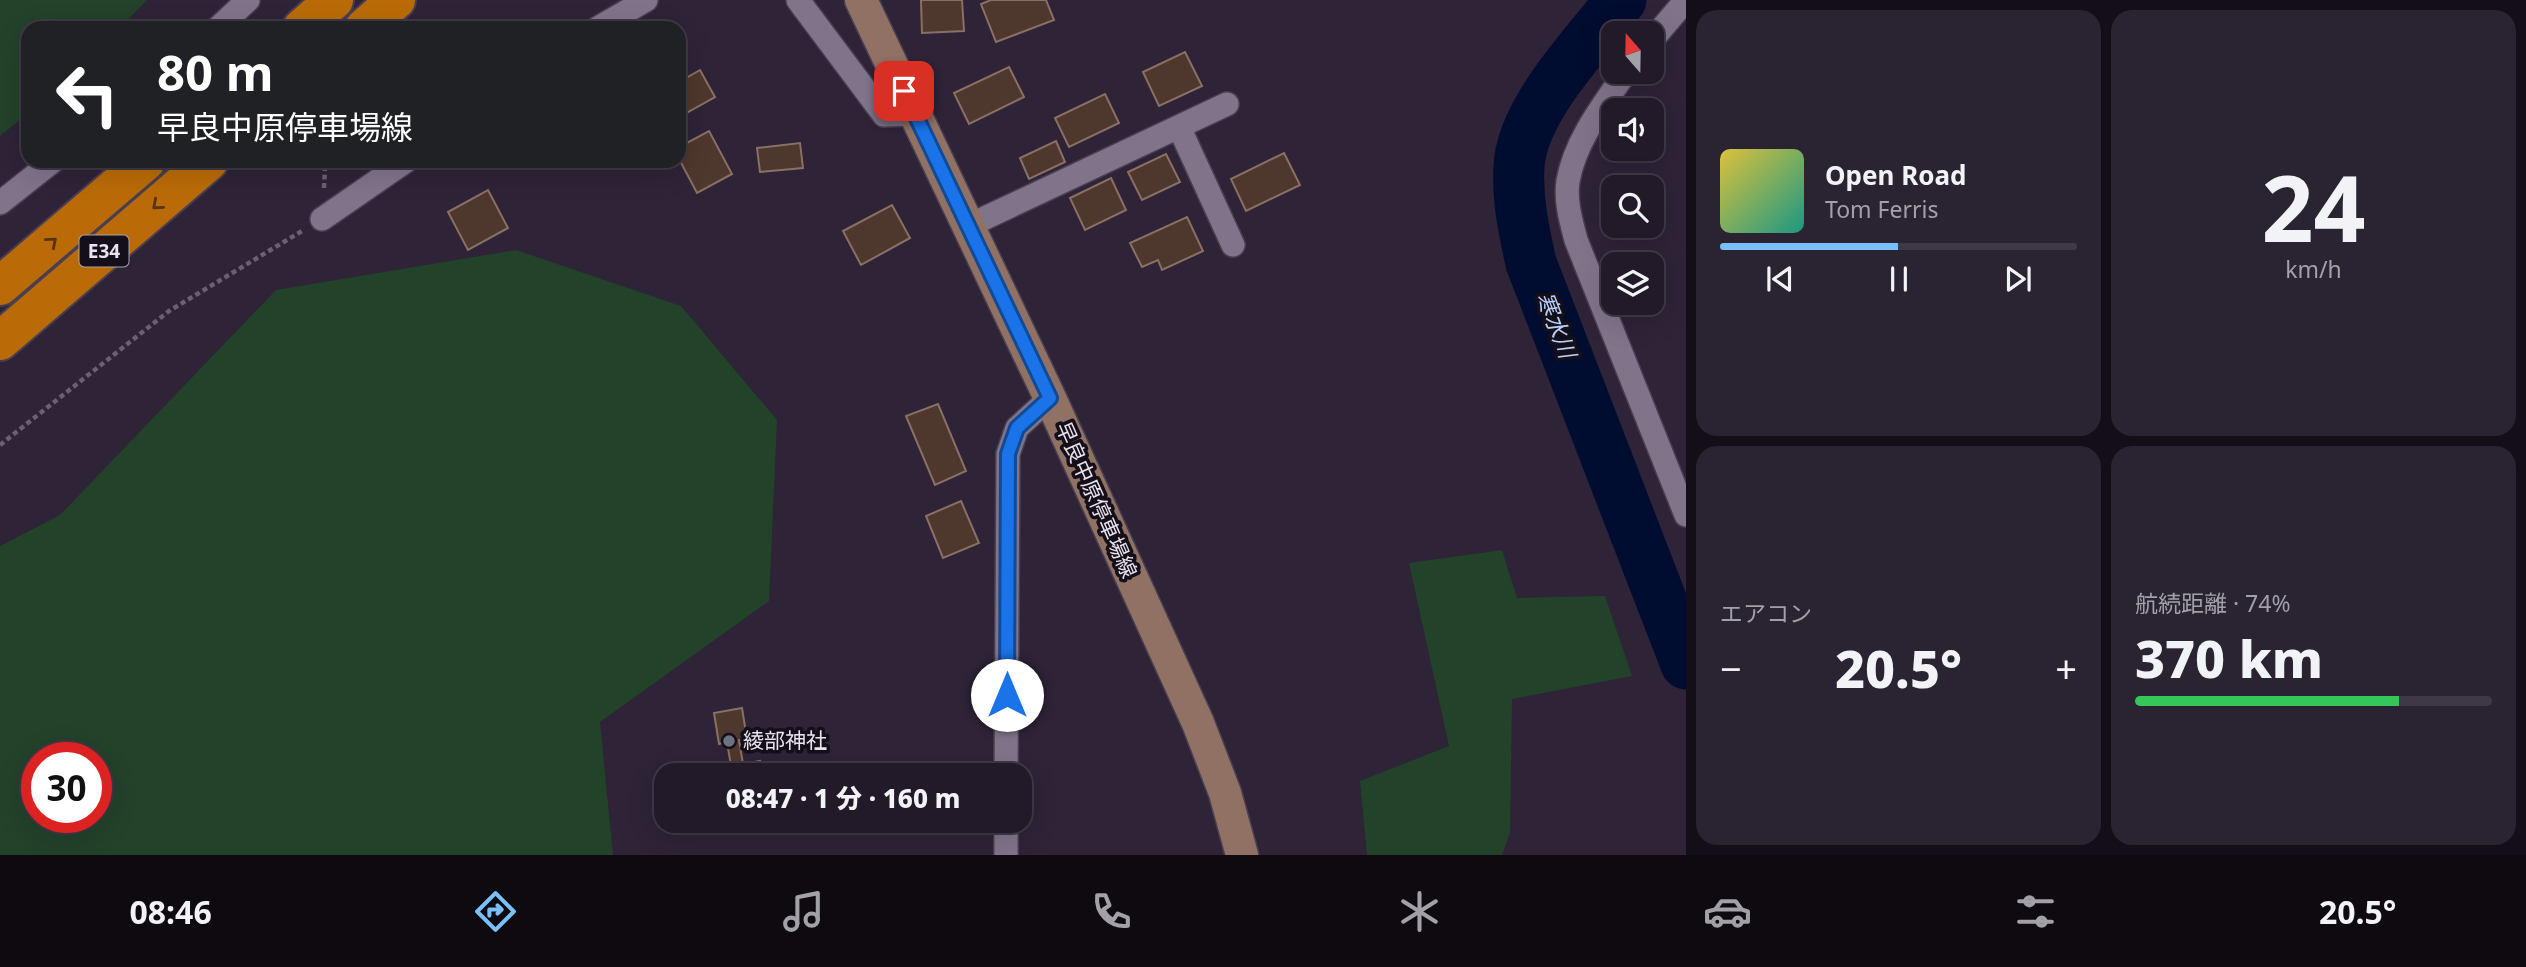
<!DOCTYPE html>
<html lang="ja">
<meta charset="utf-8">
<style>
:root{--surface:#221a29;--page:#2a2331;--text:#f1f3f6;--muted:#a2a1a8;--line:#3f3846;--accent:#79bff8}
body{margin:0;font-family:"Noto Sans","Noto Sans JP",sans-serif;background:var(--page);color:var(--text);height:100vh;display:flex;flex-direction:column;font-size:26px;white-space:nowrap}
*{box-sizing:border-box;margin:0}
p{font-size:23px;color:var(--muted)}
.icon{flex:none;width:38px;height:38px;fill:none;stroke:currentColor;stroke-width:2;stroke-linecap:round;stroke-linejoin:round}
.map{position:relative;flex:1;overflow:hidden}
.sheet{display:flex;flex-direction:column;gap:10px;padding:10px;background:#130e17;width:840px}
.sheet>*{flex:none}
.guide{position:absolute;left:21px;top:21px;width:665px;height:147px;border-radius:21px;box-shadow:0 7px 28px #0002,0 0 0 2px var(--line);background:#202124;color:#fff;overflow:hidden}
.needle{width:46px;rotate:340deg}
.tools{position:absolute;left:1601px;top:21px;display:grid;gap:14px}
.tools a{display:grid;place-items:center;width:63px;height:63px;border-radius:14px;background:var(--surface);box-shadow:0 7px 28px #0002,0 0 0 2px var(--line);font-size:35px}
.speed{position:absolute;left:21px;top:742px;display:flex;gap:14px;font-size:35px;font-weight:700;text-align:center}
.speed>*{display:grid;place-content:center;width:91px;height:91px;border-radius:50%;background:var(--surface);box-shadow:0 7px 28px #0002,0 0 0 2px var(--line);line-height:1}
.speed .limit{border:10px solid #d22;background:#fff;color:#111}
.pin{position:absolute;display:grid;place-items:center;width:60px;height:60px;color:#fff;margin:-30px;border-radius:14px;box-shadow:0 4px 10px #0006}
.me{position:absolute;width:77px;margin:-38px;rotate:0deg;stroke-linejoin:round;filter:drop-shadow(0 0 5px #0008)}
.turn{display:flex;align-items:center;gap:24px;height:147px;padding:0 21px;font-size:32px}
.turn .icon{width:91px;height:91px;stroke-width:2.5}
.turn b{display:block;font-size:49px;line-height:60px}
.big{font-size:52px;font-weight:800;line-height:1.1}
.sheet .tile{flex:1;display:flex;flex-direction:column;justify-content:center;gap:10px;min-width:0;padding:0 24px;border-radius:21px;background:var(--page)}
.sheet .dial{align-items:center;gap:0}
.dial b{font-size:91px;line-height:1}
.song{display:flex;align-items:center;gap:21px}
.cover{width:84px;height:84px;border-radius:10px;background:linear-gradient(135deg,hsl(50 70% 55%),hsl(170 70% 35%))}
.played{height:7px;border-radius:4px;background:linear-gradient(90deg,var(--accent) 50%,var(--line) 50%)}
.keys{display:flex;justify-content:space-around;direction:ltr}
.heat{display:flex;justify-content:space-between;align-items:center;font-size:38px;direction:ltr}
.charge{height:10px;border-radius:5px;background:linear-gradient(90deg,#34c759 74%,var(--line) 0)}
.sheet .tiles{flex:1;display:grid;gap:10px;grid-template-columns:repeat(2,1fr)}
.trip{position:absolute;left:654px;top:763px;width:378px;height:70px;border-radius:21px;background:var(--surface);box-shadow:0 7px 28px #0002,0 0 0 2px var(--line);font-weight:800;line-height:70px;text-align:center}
.menu{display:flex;height:112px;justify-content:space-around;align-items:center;background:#0e0a10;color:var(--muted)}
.menu .icon{width:49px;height:49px}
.menu .selected{color:var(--accent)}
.menu b{font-size:32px;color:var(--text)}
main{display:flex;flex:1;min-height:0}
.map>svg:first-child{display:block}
.green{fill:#23422a;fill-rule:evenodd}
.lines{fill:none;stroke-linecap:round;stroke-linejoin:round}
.river{stroke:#000c30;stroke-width:51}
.building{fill:#4e372c;stroke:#8a7064;stroke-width:2}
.street-casing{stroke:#493f50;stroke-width:26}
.secondary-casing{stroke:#493f50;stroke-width:35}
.highway-casing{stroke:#493f50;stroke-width:42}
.path{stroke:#6a6072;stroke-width:4.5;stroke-dasharray:5 3.5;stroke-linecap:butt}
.street{stroke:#80748b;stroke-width:23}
.secondary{stroke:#917163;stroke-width:32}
.highway{stroke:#ba6b07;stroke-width:38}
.oneway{stroke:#563411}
.route-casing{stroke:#114b97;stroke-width:18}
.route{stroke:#1a73e8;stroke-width:12}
.worship-dot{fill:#6b7280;stroke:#140f18;stroke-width:2.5}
.labels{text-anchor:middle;stroke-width:7;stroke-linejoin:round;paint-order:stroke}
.shield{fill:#140f18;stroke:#a9a3ae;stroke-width:2}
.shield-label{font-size:19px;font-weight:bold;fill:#e9e2ef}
.street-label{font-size:21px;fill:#e9e2ef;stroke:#140f18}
.poi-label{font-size:21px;fill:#e9e2ef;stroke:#140f18;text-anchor:start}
.water-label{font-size:23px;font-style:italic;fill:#b7d0f9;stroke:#140f18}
</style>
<main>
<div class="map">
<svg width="1686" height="855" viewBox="0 0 1686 855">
<rect width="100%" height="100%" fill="#2e2337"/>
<path class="green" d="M0,0H147L120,28H28V113L0,136Z
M516,250L681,306L777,420L769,601L600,722L613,855H0V546L60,515L276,290ZM37,758H96V817H37Z
M1502,550L1517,598L1605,596L1632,676L1512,699L1510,833L1502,855H1367L1360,781L1449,746L1409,563Z"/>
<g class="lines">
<path class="river" d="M1621,0C1587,43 1521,111 1519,167C1517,200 1524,231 1531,263L1686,664"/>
</g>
<path class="building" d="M921,0H962L964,31L922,33Z
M991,0H1046L1054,20L996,42L981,4Z
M1185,52L1202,86L1159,106L1143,72Z
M1009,67L1024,97L969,124L954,93Z
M700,70L715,97L679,117V82Z
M1105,94L1119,123L1069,147L1055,118Z
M709,131L732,174L697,193L679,159V147Z
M1056,141L1065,162L1029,179L1020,158Z
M800,143L803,168L760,172L757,148Z
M1284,153L1300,185L1246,211L1231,179Z
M1166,154L1180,182L1142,200L1128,172Z
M1111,178L1126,210L1085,230L1070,198Z
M488,190L508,228L468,250L448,212Z
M892,205L910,238L861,265L843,231Z
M1187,217L1203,251L1162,270L1158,260L1142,267L1130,243Z
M938,404L966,471L935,485L906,416Z
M961,501L979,543L943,558L926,516Z
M742,708L747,739L739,740L743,764L760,761L763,775H715L714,770L731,766L727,742L719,744L714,713Z"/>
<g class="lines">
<defs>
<path id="street" d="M798,0L884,115L915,114
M218,28L248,0
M598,28L646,0
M1652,40L1686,0
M1626,72C1603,105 1575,141 1568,181C1565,201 1571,221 1576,240L1686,515
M1179,127L1233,245
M0,203L53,161
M322,219L406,161
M968,226L1227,104
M1006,775L1008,454L1017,428L1050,398
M1006,855V821"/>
<path id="secondary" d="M861,0L1050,398L1198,723L1225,793L1242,855"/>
<path id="highway" d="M302,28L334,0
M364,28L396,0
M0,286L146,161
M0,341L209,161"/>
</defs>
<use href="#street" class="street-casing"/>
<use href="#secondary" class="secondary-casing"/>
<use href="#highway" class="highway-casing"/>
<path class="path" d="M324,188L325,168
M0,445L169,311L302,231"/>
<use href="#street" class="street"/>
<use href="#secondary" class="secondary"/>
<use href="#highway" class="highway"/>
</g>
<defs><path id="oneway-chevron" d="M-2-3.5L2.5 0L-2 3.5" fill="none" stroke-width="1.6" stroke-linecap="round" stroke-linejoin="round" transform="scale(1.75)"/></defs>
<g class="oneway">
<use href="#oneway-chevron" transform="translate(157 205) rotate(139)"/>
<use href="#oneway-chevron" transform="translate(52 242) rotate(-41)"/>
</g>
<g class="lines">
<defs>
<path id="route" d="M904,91L1050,398L1017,428L1008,454L1007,695"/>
</defs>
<use href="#route" class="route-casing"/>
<use href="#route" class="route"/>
</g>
<circle class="worship-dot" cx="729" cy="741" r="7"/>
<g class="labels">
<rect class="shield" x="79.5" y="235.5" width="49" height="31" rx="5"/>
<g class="shield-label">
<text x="104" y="258">E34</text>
</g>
<g class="street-label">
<text transform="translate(1096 500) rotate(66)" y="7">早良中原停車場線</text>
</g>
<g class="poi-label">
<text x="743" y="748">綾部神社</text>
</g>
<g class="water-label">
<text transform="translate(1556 325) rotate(69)" y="8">寒水川</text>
</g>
</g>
</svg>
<div class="tools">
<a><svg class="needle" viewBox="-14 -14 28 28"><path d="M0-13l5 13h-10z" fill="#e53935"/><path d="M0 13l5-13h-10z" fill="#a2a1a8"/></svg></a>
<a><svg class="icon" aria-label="sound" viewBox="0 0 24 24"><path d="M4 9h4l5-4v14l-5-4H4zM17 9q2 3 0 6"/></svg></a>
<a><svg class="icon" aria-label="search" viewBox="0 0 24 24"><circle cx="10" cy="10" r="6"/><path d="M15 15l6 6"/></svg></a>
<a><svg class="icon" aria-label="layers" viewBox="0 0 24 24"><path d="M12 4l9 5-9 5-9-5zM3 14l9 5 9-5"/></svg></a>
</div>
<div class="speed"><div class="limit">30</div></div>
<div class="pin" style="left:904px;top:91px;background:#d93025"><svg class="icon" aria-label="arrive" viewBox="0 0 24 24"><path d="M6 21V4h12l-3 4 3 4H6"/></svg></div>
<svg class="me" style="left:1007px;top:695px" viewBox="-20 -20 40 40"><circle r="19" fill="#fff"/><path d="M0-13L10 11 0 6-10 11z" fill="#1a73e8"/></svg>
<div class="trip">08:47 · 1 分 · 160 m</div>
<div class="guide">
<div class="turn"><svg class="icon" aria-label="left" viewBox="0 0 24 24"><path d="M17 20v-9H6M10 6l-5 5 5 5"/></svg><div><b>80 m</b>早良中原停車場線</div></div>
</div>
</div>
<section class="sheet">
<div class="tiles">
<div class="tile">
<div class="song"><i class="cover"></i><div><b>Open Road</b><p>Tom Ferris</p></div></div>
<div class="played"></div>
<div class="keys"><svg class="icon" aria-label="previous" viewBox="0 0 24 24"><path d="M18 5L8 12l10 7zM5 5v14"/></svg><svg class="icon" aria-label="pause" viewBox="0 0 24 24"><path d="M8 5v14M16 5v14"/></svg><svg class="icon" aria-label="next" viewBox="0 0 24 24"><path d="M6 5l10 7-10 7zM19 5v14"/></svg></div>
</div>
<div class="tile dial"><b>24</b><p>km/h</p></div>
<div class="tile"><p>エアコン</p>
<div class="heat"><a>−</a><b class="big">20.5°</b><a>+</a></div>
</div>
<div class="tile"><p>航続距離 · 74%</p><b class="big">370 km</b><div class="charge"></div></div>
</div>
</section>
</main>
<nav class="menu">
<b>08:46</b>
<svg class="icon selected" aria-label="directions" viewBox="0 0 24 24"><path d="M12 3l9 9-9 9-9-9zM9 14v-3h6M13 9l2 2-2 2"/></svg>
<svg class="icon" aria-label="music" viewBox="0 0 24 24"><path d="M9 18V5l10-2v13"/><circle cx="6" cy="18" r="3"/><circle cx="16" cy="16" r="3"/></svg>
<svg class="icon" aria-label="phone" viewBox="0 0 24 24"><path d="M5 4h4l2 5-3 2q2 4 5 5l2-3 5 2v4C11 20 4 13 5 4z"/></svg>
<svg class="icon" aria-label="climate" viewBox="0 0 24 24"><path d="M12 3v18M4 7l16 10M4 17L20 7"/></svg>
<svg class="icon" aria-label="car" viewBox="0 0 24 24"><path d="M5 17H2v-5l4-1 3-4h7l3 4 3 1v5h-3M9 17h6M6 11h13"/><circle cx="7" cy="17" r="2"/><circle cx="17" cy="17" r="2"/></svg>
<svg class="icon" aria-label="filters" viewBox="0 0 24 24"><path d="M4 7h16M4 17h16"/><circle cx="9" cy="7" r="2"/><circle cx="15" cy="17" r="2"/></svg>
<b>20.5°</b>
</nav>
